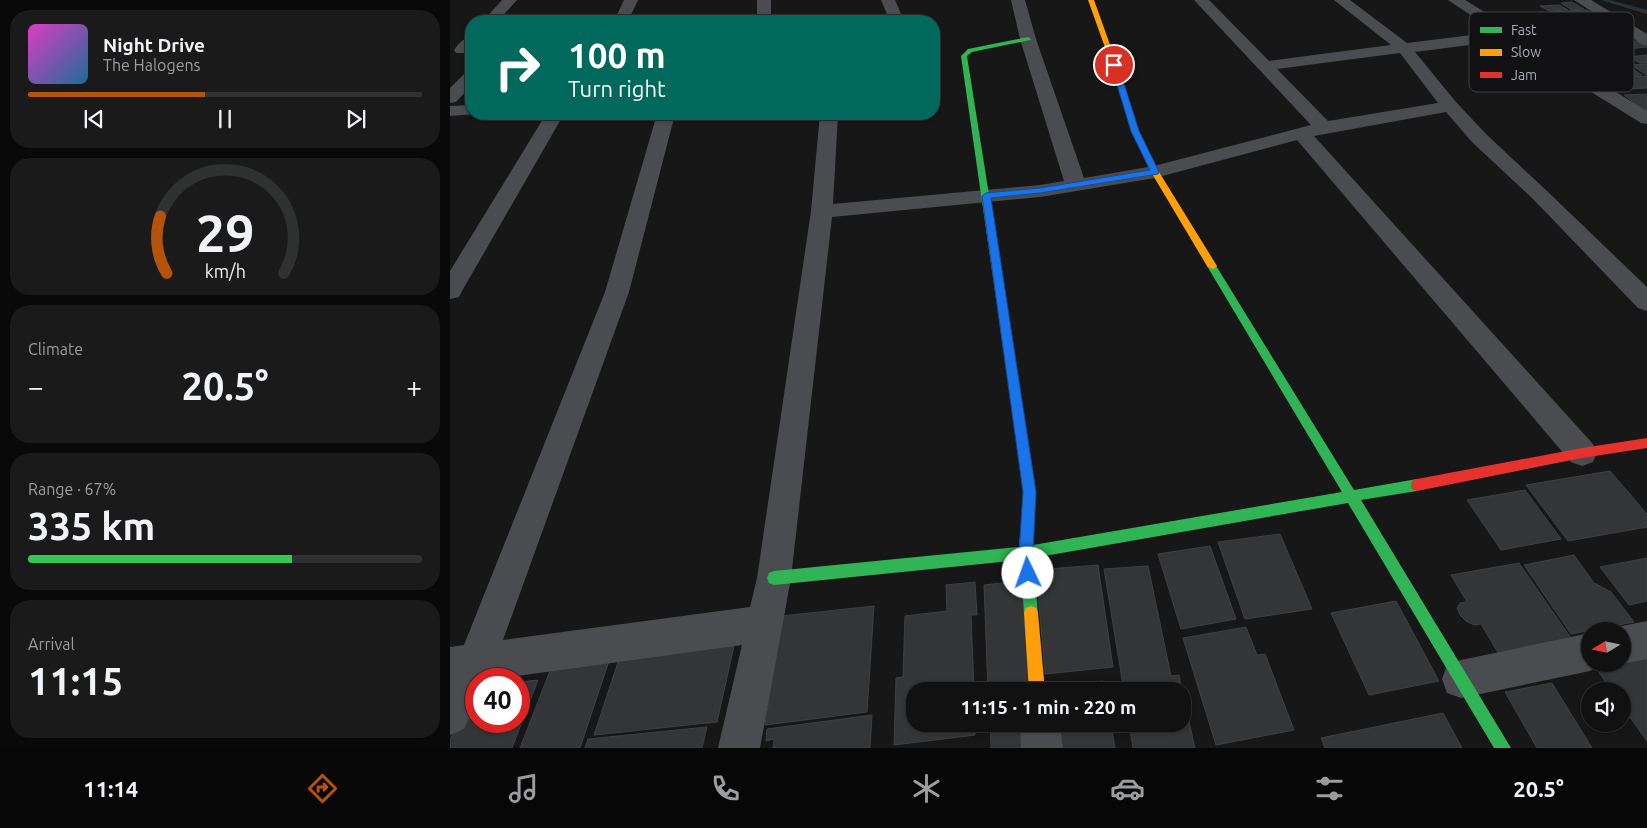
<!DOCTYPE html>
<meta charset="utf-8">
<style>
:root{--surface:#111;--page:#1a1a1a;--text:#f1f3f6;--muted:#9c9d9f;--line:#303131;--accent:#b45309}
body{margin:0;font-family:Ubuntu,sans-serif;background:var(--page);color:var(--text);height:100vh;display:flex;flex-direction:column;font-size:19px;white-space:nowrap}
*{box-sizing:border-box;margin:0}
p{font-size:16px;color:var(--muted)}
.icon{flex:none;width:28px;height:28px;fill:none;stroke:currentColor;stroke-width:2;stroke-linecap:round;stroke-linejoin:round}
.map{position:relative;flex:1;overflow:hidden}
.drawer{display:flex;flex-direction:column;gap:10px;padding:10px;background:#090909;width:450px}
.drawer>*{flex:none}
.top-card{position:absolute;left:15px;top:15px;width:475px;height:105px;border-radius:20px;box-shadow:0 1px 4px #0004,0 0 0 1px var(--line);background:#00695c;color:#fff;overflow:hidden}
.needle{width:32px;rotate:260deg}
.controls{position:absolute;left:1131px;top:622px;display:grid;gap:10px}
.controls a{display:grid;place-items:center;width:50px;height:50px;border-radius:50%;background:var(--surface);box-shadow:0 1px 4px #0004,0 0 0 1px var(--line);font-size:25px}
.speed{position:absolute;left:15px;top:668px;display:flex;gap:10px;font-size:25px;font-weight:700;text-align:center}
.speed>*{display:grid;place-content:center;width:65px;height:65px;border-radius:50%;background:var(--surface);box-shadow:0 1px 4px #0004,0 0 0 1px var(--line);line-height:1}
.speed .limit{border:8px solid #d22;background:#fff;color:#111}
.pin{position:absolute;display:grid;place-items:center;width:42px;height:42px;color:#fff;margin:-21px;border:2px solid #fff;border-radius:50%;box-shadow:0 1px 5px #0007}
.me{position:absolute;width:55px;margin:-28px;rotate:357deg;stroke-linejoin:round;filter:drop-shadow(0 0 4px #0008)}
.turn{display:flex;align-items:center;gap:18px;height:105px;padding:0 20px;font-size:22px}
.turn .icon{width:65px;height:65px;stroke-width:2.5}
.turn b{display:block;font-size:35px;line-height:42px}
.big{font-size:38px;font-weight:600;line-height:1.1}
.drawer .widget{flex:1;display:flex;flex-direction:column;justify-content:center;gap:8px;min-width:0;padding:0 18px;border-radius:20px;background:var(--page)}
.drawer .dial{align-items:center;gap:0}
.dial svg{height:130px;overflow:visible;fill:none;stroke:var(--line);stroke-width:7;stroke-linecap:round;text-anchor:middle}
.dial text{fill:var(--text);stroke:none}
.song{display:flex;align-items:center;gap:15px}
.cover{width:60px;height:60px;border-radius:8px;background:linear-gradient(135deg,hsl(310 70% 55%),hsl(200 70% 35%))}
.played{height:5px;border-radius:2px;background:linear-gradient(90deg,var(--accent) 45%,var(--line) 45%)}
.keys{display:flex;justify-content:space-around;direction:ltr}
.heat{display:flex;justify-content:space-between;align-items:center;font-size:28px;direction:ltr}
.charge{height:8px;border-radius:4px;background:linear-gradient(90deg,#34c759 67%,var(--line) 0)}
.trip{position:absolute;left:456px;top:682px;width:285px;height:50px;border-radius:20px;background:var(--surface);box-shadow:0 1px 4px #0004,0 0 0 1px var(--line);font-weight:600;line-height:50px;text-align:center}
.menu{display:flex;height:80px;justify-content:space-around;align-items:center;background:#070707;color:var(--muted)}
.menu .icon{width:35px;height:35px}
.menu .active{color:var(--accent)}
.menu b{font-size:22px;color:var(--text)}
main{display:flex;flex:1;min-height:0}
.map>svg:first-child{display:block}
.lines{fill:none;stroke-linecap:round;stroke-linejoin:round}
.stream{fill:#2a3239;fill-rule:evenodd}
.building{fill:#343537;stroke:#3f4043}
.street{fill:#4b4c50;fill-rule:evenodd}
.fast{fill:#30b455;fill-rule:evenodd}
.slow{fill:#ff9f0a;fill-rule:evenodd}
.jam{fill:#e5322d;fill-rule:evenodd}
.route{fill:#1a73e8;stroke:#114b97}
.key{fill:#111113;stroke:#3e4045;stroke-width:1}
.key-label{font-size:14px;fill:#a8adb8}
</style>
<main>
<section class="drawer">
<div class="widget">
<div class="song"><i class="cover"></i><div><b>Night Drive</b><p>The Halogens</p></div></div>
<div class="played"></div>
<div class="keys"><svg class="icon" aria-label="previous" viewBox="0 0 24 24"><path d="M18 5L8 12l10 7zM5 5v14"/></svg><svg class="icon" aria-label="pause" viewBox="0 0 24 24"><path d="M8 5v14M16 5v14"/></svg><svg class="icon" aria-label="next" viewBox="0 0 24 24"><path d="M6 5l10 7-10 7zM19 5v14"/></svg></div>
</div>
<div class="widget dial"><svg viewBox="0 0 100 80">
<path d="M14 69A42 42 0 1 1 86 69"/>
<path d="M14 69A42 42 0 0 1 10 34" stroke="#b45309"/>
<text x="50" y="56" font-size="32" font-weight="700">29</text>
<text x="50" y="72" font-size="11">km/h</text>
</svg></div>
<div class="widget"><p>Climate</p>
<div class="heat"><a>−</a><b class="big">20.5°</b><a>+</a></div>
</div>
<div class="widget"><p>Range · 67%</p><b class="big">335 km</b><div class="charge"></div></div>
<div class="widget"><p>Arrival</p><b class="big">11:15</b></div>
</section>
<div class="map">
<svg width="1197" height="748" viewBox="0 0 1197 748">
<rect width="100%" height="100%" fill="#171717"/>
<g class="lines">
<path class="stream" d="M1151,0H1160L1197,10V14Z"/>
</g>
<path class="building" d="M1122,2L1134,9L1122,10L1111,3Z
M1109,5L1118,10L1099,11L1090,6Z
M1137,10L1151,18L1112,20L1099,12Z
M1094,12L1109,21L1086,23L1071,13Z
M1187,41L1197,47L1175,49L1165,43Z
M1197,55V63H1190L1179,57Z
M1197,64V75L1181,65Z
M1178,66L1192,75L1144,78L1131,69Z
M1197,76V88L1162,90L1147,79Z
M1197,94V112L1174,95Z
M1160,471L1197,514V527L1118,541L1076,485Z
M1075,490L1111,539L1051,550L1017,500Z
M830,534L862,609L795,619L768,542Z
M760,546L786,619L731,629L708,554Z
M1124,555L1144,583L1161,592L1184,622L1121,634L1074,565Z
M1197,558V601L1179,605L1150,567Z
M1069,563L1123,641L1050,656L1031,624L1024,625L1016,621L1010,615L1007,608L1010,603L1017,602L1001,575Z
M648,565L663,667L595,674L586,570Z
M698,566L721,676L729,675L732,691H674L654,569Z
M571,581L580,691H538L534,585Z
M525,582L527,615H521L524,691H465V724H525V735L444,745L446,678L453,677L455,616L497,611L496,585Z
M946,601L989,681L919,695L881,613Z
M424,606L417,712L315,725L332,616Z
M796,627L807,655L815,654L844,730L766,745L733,638Z
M284,646L267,722L144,735L170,656Z
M1197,649V741L1172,706V691H1162L1143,664H1172Z
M160,658L130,748H70L103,663Z
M88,680L62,748H0V740L24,685H26V721H69V682Z
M653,681L655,691H592V689Z
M1102,683L1142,748H1087L1055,692Z
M732,691L745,748H683L679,724H732Z
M993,713L1012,748H875L871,738Z
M422,715L420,748H323L324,739L316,741L317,729Z
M540,724H582L584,748H541Z
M596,724H661L665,748H599Z
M257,727L252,748H135L138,739Z"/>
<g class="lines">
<path class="street" d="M52,0H67L48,21H33Z
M174,0H188L178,21H164Z
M307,0H321V21H307Z
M431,0H445L454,21H440Z
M561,0H575L586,39L634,178L704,166L861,125L744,0H759L819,61L941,45L884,0H900L957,43L1046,32L998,0H1015L1197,111V124L1191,123L1058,40L965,52L1006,102L1036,134L1097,191L1197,287V311L1188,308L1083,199L1022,142L996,112L864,136L1143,444L1147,453L1143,462L1132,466L1121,462L847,140L705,178L590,197L382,217L341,578L310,748H268L292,645L45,679H26V704L14,729L0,735V647L14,645L155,292L207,114H225L179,292L53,640L300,607L307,578L361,211L370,114H388L383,204L590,185L614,181L570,39ZM950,53L988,103L878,121L827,69Z
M1124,0H1141L1197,34V46L1192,44Z
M21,36V50L18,53H6L4,50C8,44 14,38 21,36Z
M21,72V86L6,102L0,103V88L15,73Z
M21,105V114H27L0,116V106Z
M96,114H114L12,291L9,297L0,299V271Z
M1197,621V659L1172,664V631H1160L1172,626Z
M1140,633V664H1154L1140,671L1011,698L997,693L992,679L997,665L1011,660Z
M570,724H610L613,748H571Z"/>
<path class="fast" d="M578,37L581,39L580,40L522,52L517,56L586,492L583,545L892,492L757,266L762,263L765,264L904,490L967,479L972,481L973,485L972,489L967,491L911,500L1061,748H1044L898,503L583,558L588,613L586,618L581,620L576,618L574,613L570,560L324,585L319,583L317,578L319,573L324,571L569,547L574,492L511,56L518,49Z"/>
<path class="slow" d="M638,0H644L673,81L689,131L709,172L767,266L765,268L762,269L757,266L701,172L681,131L667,81Z
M581,606L586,608L588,613L595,691H579L574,613L576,608Z"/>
<path class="jam" d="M1197,438V448L1132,458L967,491L962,489L961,485L962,481L967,479L1132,448Z"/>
</g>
<path class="route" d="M664,63L668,65L689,131L709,172L708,174L590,193L541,198L586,492L583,553L585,573L583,578L578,580L573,578L569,553L573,492L532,196L536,193L590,188L700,170L681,131L661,65Z"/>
<rect x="1019" y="12" width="165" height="80" rx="8" class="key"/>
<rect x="1030" y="27" width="22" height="6" fill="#30b455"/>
<rect x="1030" y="49" width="22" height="7" fill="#ff9f0a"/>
<rect x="1030" y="72" width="22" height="6" fill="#e5322d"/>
<g class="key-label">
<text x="1061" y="35">Fast</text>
<text x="1061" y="57">Slow</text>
<text x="1061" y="80">Jam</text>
</g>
</svg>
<div class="controls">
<a><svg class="needle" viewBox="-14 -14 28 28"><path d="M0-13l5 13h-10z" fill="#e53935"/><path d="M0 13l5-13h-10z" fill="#9c9d9f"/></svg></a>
<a><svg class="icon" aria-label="sound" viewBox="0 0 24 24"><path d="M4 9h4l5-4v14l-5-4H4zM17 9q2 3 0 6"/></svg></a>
</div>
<div class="speed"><div class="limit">40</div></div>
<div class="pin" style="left:664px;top:65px;background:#d93025"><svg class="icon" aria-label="arrive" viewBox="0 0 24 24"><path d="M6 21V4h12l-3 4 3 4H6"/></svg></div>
<svg class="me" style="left:578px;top:573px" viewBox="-20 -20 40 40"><circle r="19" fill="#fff"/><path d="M0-13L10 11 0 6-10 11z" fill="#1a73e8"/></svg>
<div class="trip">11:15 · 1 min · 220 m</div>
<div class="top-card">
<div class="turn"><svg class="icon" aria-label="right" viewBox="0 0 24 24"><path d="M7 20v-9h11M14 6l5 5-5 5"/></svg><div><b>100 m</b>Turn right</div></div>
</div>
</div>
</main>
<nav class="menu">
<b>11:14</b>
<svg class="icon active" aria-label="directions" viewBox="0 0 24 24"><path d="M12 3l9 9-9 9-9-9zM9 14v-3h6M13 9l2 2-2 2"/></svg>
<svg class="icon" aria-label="music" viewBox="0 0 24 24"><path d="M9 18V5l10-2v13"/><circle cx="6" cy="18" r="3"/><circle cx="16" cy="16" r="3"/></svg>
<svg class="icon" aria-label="phone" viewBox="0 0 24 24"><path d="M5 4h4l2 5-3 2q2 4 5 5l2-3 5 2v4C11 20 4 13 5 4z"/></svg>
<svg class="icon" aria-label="climate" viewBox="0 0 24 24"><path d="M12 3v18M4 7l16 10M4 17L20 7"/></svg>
<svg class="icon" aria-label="car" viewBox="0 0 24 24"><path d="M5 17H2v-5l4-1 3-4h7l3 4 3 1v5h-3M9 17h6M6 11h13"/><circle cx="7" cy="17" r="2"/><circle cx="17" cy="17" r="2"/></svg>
<svg class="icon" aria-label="filters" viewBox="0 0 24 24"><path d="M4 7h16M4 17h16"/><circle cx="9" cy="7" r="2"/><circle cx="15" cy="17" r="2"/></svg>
<b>20.5°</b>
</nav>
